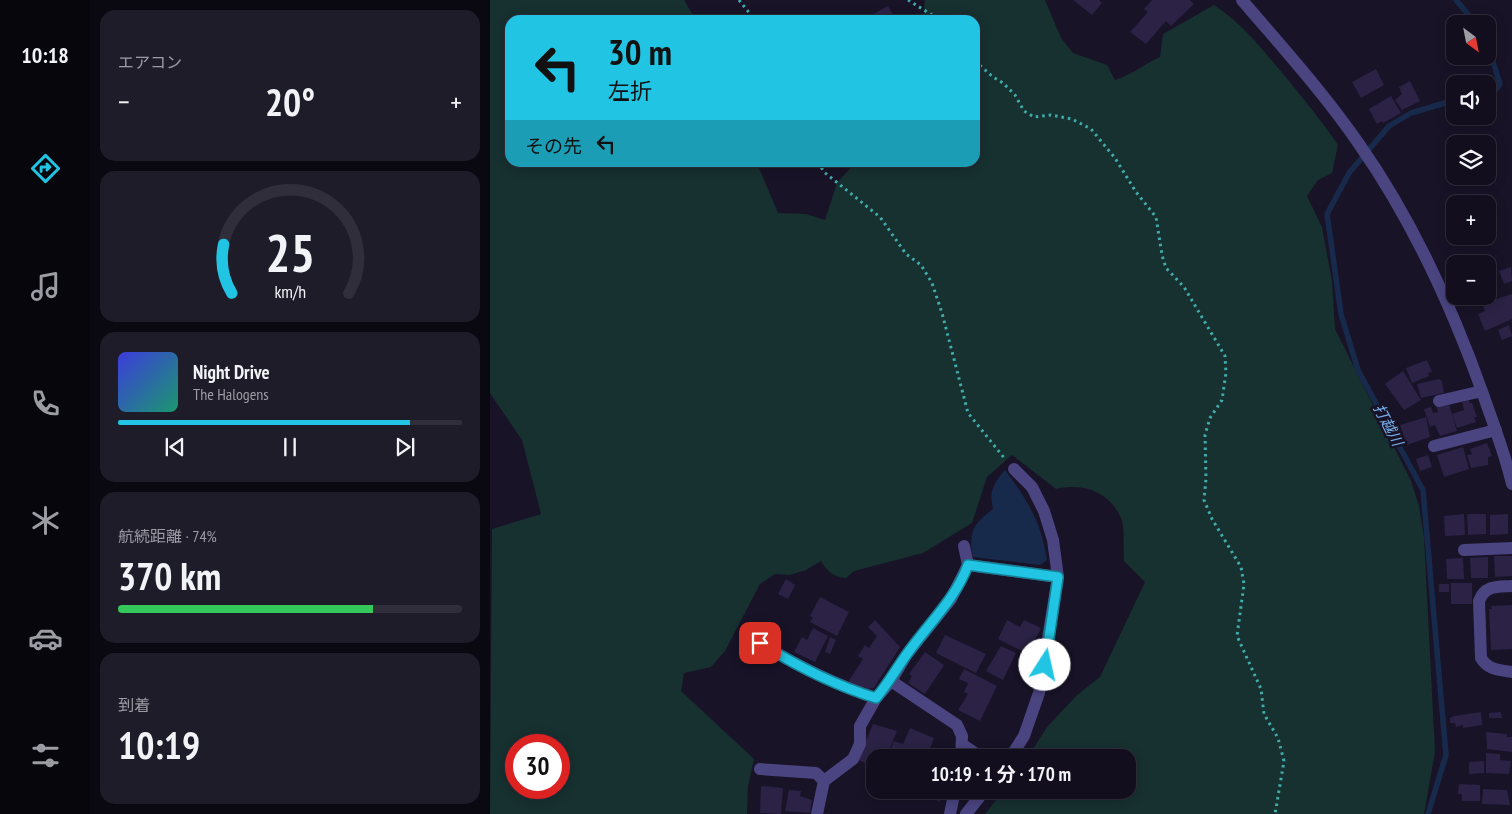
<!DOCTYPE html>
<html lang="ja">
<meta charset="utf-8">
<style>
:root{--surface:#120e1d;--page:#1f1c2a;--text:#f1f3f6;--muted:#9c9ca4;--line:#312e3b;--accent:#21c5e3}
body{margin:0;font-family:"PT Sans Narrow","Noto Sans JP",sans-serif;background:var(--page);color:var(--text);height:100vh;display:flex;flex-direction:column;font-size:19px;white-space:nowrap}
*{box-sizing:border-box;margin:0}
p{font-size:16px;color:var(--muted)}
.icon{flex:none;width:28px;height:28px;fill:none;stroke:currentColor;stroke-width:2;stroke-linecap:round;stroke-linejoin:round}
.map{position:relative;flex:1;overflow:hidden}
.side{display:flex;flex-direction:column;gap:10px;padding:10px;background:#0a0810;width:400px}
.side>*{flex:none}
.banner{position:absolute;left:15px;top:15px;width:475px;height:152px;border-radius:15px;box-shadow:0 2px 12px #0003,0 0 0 1px var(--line);background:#21c5e3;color:#111;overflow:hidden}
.needle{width:32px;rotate:148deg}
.tools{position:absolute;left:956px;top:15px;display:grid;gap:10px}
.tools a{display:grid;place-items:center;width:50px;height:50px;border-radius:10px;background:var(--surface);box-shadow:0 2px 12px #0003,0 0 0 1px var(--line);font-size:25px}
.speed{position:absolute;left:15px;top:734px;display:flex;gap:10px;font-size:25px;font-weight:700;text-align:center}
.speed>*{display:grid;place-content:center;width:65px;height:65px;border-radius:50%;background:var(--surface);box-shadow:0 2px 12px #0003,0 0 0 1px var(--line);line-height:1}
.speed .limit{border:8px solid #d22;background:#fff;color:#111}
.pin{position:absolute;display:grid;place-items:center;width:42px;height:42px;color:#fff;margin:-21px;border-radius:10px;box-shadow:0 2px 8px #0006}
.me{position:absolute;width:55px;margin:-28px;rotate:10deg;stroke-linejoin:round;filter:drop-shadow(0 0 4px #0008)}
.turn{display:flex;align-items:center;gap:18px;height:105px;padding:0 20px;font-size:22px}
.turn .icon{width:65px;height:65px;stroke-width:2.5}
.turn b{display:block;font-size:35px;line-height:42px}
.then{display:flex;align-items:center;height:48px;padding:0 20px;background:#0003;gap:10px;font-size:19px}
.big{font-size:38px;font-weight:700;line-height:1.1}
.side .widget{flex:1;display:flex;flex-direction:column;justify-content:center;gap:8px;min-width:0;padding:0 18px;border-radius:15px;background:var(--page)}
.side .dial{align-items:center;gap:0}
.dial svg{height:130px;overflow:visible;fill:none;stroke:var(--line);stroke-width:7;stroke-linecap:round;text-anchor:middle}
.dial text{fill:var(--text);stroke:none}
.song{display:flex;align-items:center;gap:15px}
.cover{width:60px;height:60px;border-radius:8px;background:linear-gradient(135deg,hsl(240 70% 55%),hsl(160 70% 35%))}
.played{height:5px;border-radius:2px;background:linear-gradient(90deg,var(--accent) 85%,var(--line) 85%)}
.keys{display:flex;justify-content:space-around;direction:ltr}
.heat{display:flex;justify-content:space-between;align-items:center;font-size:28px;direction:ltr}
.charge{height:8px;border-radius:4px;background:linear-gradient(90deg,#34c759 74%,var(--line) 0)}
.trip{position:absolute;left:376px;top:749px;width:270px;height:50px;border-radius:15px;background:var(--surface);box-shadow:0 2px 12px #0003,0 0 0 1px var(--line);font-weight:700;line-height:50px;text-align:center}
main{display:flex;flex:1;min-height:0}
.tab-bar{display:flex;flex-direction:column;width:90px;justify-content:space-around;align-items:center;background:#07060c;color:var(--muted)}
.tab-bar .icon{width:35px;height:35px}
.tab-bar .on{color:var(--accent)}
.tab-bar b{font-size:22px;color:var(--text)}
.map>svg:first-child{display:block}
.green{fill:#173030;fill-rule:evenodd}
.water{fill:#182a4c}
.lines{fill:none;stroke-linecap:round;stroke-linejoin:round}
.stream{stroke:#182a4c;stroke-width:5.5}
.building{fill:#2b2246}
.path{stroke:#40adac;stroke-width:3;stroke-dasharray:2.5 4;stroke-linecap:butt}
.minor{stroke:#4a4480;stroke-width:12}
.route-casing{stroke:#158094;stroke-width:12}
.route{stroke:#21c5e3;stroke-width:9}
.labels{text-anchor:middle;stroke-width:5;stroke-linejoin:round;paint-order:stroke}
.water-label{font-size:15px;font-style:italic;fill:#78b1ee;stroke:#181327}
</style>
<main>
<nav class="tab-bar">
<b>10:18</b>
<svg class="icon on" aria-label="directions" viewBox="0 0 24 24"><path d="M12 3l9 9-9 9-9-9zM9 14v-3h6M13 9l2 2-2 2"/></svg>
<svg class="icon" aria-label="music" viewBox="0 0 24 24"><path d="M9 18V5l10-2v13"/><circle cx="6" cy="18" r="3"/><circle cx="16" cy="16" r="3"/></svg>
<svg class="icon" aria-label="phone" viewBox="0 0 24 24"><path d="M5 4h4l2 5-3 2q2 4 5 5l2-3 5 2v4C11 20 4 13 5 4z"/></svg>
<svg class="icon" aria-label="climate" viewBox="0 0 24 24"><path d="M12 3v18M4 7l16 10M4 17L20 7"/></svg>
<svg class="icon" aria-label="car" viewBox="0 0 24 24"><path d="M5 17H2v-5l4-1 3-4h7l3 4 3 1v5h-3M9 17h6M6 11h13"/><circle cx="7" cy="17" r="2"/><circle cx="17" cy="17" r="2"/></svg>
<svg class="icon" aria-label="filters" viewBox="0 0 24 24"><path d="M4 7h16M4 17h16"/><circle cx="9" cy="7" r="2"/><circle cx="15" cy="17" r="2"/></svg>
</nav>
<section class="side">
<div class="widget"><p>エアコン</p>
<div class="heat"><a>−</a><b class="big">20°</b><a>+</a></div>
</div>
<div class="widget dial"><svg viewBox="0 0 100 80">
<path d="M14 69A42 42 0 1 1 86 69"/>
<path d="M14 69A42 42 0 0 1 9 39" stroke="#21c5e3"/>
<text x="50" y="56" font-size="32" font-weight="700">25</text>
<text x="50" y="72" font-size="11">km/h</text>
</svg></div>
<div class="widget">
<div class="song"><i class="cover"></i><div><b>Night Drive</b><p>The Halogens</p></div></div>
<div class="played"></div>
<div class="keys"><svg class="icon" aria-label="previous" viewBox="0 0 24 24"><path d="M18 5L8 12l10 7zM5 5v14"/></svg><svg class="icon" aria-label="pause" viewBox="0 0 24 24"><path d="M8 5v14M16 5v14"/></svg><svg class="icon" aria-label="next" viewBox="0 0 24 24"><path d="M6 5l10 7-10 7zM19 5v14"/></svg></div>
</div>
<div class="widget"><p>航続距離 · 74%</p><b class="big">370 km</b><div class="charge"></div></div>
<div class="widget"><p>到着</p><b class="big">10:19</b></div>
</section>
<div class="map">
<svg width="1022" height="814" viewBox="0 0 1022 814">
<rect width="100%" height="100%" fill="#181327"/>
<path class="green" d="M0,0H194L206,20H20V162L267,163L288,213L316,214L335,220L347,183L365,163L485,162V20H440L433,17L435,0H555L571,38L583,53L617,65L625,80C642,75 654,64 670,57L673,34L724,5C753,24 772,49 794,75C813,98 831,120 848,145L842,173L828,180L817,196L832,227L842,281L845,329L921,481L929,506L934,537L945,752L934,814H495L514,790H638V758L538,757L557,727L587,695L610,677L655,582L634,561C633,551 635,526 631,518C619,491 592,483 566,489L522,455L497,477L482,523L433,553L364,571L356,578C343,577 337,571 331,561L316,570L300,575L285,574L270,584L235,651L221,667L194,673L191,691L264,759L258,786L257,814H0L2,529L51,514L32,440L0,393ZM26,745H69V788H26Z"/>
<path class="water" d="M515,470C538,501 551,521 557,560L550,565L483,557C478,532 483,524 503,509C499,491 503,484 515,470Z"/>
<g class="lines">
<path class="stream" d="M966,0L986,24
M998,46L1010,84L998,100
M938,814L956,755L933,490L868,370L851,314L837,214L859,173L899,126L921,113L965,100"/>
</g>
<path class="building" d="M583,0H609L612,3L602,15Z
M662,0H700L704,4L681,26L676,21L656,44L640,32L658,12L654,9Z
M398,6L406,20H363L374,14L376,18Z
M886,69L894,85L871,98L862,82Z
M920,81L930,101L912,110L905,100L912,94L909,87Z
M901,96L911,113L893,123L892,121L887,124L879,109Z
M1021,267L1022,281L1014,284L1009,271Z
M1022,294V319L995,331L988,314L995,311L993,307L1005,302L1003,300Z
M1019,325L1022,336L1012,340L1008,330Z
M937,360L942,372L938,373L939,376L922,383L916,368Z
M913,371L931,400L914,410L895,384Z
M949,379L952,381L954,393L931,398L927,384Z
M979,400L980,403H982L987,417H984L986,422L967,428L962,414L974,410L972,402Z
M958,401L967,431L950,436L945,425L940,427L934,409L941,407L943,413L948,412L946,405Z
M936,417L940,437L917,445L910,425Z
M997,443L1002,456L998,457V465L981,468L977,455L982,454L980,449Z
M973,447L979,469L954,477L947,455Z
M938,455L942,467L930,471L926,459Z
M974,514L975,535L955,536L954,516Z
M977,514H996V534L978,535Z
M1018,514V534L1000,535V515Z
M1004,556H1022V576L1005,577Z
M998,557V578H981L980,558Z
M973,558L974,579H957L956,559Z
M296,579L305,585L298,599L288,594Z
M961,583H982V604H961Z
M949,584H959V592H949Z
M330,597L359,612L347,636L320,622L323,618L320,616Z
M1022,605V649L1001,650L999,609H1002L1001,606Z
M385,620L410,647L384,688L378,689L358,682L373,659L368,656L375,645L379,648L387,636L378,627Z
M517,620L530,627L534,620L551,628L538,654L508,639Z
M323,628L338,636L325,662L304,652L312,637L317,640Z
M455,635L496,654L486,673L446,653Z
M340,637L346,640L340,654L335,652Z
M511,646L526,653L513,680L496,671Z
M435,652L454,665L435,694L418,683L422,676L419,674Z
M474,669L507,686L490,721L468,710L478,694L474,692L478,683L469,679Z
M991,712L992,725L973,728V725L966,727L965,723H960V718L964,716Z
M1011,712L1012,718H999V713Z
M383,724L407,731L396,758H385V767L368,760Z
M420,728L444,738L437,756L429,752L427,758H397L404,741L413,744Z
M996,732L1017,734V737H1022V752L997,749Z
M462,748L469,749L467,758H454L455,754L460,755Z
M996,753L1010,754V760L1021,761L1019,774L996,773Z
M994,761V773L979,774V762Z
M969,784L990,785V801H972V794H968Z
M271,786L293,788L291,814L270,813Z
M993,789L1017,790L1020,805L992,804Z
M299,790L311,791L310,796L322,800L320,813L295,811Z
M432,790H456L449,802Z"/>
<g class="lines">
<path class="path" d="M249,0L265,20
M418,0L450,20
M485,61L503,77L513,83L525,95L534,111L544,117L561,115L582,119L601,129L625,158L646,192L666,217L672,255L676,268L694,287L735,356L736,373L732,400L720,418L715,435L716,479L714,500L722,519L751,567L754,584L747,636L771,689L774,714L788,738L794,761L785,814
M328,162L334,172L390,217L416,254L431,265L442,283L452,313L478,413L515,459"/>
<path class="minor" d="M752,0C792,47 834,93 869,144C923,221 963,309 994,397C1004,426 1015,454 1022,484
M949,401L992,391
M944,446L1006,430
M974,550L1022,548
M478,565L568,577
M1022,586C1007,587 995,585 989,601L991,658C998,670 1009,670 1022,672
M270,643C306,665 346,685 386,698
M401,681L467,725L472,736L471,758
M473,745L492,758
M520,758L534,736L549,693L568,577L563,540L554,511L542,487L524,469
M270,769L326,773L334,781L327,814
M334,781L363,759L370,744V726L386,698L401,681L417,654L461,599L478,565L474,546
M460,814L465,790
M476,814L495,790"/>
</g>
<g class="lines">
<defs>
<path id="route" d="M270,643C305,665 347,686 386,698C398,684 406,669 417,654C438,624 465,600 478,565L568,577L555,665"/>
</defs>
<use href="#route" class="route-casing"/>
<use href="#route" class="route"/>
</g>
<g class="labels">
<g class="water-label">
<text transform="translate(898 425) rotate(62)" y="5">打越川</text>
</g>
</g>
</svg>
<div class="tools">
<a><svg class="needle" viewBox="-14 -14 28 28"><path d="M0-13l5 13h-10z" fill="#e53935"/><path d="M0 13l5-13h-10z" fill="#9c9ca4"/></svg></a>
<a><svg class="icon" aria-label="sound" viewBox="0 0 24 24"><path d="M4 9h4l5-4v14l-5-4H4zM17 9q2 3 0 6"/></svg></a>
<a><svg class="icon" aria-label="layers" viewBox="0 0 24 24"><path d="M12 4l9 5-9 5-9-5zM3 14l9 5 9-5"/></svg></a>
<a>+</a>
<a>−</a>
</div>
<div class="speed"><div class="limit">30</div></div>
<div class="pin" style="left:270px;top:643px;background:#d93025"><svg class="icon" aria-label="arrive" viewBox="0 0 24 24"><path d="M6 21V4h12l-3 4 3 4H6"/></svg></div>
<svg class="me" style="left:555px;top:665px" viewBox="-20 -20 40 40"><circle r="19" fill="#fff"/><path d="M0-13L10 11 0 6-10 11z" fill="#21c5e3"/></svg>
<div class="trip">10:19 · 1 分 · 170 m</div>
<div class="banner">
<div class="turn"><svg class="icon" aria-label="left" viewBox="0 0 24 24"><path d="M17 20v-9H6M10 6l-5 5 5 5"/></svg><div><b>30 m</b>左折</div></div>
<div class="then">その先<svg class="icon" aria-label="left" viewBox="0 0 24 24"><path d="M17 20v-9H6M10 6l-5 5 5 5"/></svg></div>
</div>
</div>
</main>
